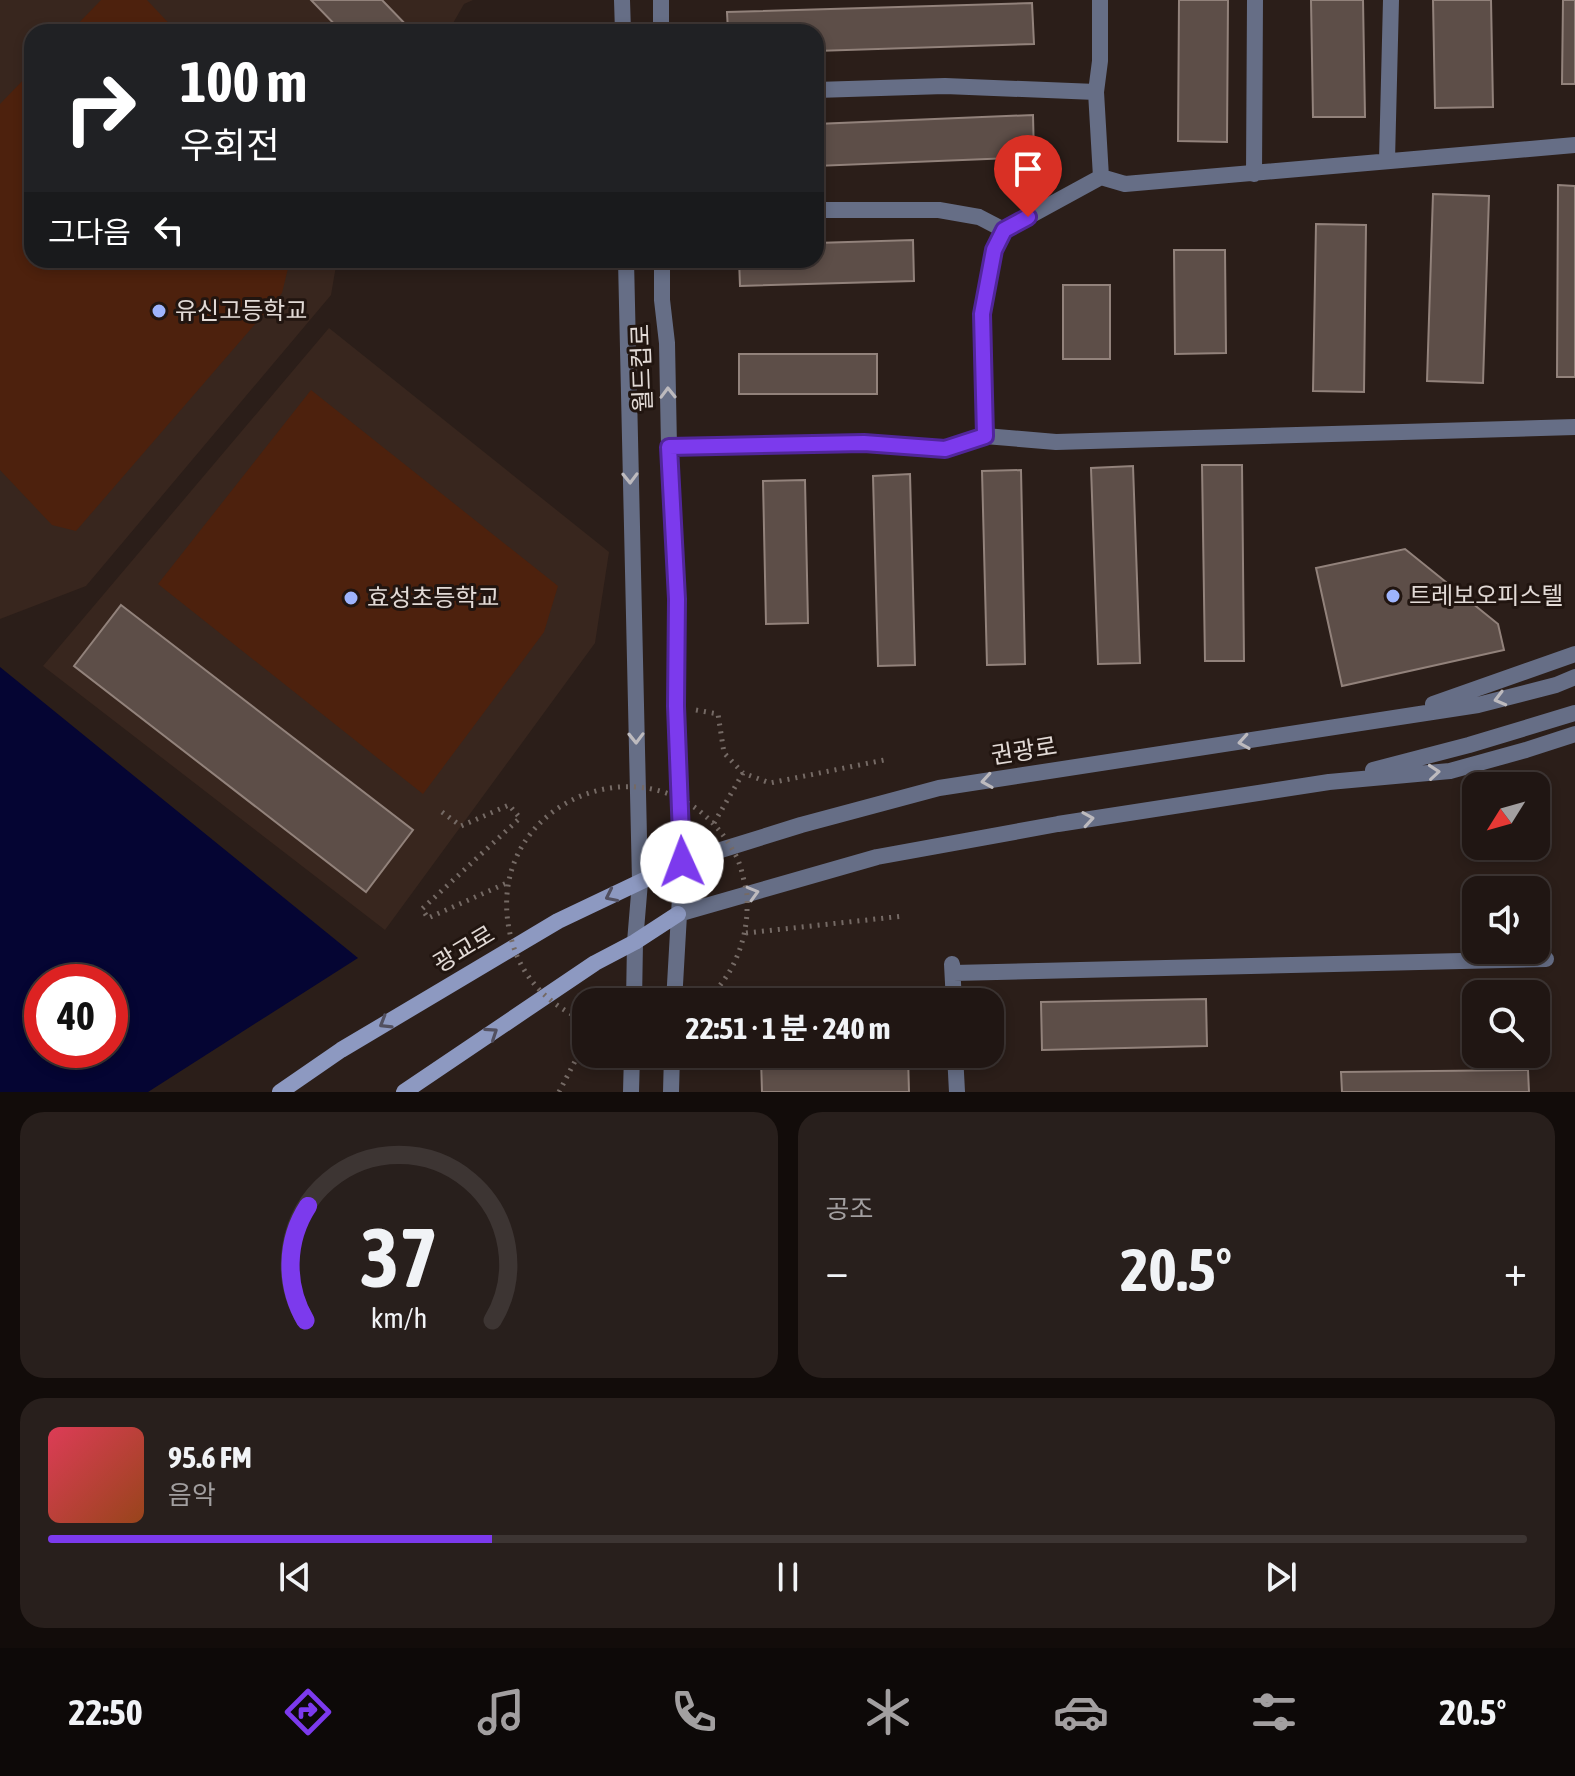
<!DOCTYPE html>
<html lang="ko">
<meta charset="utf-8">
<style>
:root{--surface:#201613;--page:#281f1c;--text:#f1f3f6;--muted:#a29fa0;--line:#3d3533;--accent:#7c3aed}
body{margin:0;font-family:"Asap Condensed","Noto Sans KR",sans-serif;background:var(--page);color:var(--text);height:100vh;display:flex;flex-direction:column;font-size:30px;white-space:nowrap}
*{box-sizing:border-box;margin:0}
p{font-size:26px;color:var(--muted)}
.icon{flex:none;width:44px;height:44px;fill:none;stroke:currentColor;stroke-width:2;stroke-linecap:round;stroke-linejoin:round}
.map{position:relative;height:1092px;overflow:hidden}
.sheet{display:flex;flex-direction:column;gap:20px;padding:20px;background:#120c0a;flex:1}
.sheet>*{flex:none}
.banner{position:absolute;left:24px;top:24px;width:800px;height:244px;border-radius:24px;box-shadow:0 4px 12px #0003,0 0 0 2px var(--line);background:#202124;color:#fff;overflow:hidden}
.needle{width:52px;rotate:233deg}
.tools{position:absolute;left:1462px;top:772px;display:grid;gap:16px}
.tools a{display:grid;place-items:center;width:88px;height:88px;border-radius:16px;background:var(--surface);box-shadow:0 4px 12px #0003,0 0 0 2px var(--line);font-size:40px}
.speed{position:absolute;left:24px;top:964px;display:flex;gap:16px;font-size:40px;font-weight:700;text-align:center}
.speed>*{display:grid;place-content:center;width:104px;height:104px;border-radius:50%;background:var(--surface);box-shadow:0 4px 12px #0003,0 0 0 2px var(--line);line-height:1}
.speed .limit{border:12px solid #d22;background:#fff;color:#111}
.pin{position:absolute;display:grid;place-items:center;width:68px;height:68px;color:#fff;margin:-82px -34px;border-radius:50% 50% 50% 0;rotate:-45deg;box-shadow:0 0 8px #0007}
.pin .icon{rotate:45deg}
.me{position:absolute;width:88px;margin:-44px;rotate:358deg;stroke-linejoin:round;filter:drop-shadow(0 0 6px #0008)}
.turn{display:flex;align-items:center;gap:28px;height:168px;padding:0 24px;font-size:36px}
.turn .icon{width:104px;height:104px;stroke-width:2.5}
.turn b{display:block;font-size:56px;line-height:68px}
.then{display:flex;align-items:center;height:76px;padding:0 24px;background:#0003;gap:16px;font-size:30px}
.big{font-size:60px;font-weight:700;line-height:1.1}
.sheet .card{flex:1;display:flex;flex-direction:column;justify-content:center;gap:12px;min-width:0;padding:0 28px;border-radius:24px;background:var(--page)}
.sheet .dial{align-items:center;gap:0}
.dial svg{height:208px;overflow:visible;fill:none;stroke:var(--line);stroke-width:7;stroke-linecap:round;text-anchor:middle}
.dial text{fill:var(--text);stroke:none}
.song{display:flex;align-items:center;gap:24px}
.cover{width:96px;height:96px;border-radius:12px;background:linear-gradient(135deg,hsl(350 70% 55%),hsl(20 70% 35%))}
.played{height:8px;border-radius:4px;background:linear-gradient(90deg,var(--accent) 30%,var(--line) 30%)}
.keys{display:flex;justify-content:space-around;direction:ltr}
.heat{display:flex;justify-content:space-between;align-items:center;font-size:44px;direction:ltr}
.sheet .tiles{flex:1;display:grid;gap:20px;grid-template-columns:1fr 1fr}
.card:last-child{grid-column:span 2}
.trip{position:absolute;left:572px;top:988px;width:432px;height:80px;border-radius:24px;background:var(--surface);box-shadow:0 4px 12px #0003,0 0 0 2px var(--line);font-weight:700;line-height:80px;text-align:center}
.dock{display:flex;height:128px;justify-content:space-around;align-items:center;background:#0d0908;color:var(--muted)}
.dock .icon{width:56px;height:56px}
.dock .selected{color:var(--accent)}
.dock b{font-size:36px;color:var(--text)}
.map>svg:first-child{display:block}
.built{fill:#38261e}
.green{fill:#4d210d}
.water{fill:#050533;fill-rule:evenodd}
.building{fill:#5d4e48;stroke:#92827b;stroke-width:2}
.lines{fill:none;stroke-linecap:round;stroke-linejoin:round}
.path{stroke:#756a65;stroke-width:5;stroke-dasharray:2 6;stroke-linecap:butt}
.minor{stroke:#666e86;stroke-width:16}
.tertiary{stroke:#666e86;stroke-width:16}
.secondary{stroke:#8d99c1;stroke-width:16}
.path-bridge{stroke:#756a65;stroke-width:5;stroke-dasharray:2 6;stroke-linecap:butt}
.oneway{stroke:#bdbabe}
.oneway2{stroke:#525060}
.route-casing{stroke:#51269a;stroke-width:20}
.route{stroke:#7c3aed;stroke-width:14}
.poi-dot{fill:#9eb4fd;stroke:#211510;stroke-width:3}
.labels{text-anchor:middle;stroke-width:6;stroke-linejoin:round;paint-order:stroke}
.poi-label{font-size:24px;fill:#e2dad6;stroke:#211510;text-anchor:start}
.street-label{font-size:24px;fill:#e2dad6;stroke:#211510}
</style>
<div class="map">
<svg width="1575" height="1092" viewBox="0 0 1575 1092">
<rect width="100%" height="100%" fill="#2b1e19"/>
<path class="built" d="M0,0H473L464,4L448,32H32V260H337L331,295L86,586L0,619Z
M329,328L609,552L595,643L385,930L43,666Z"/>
<path class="green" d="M101,0H147L177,32H70Z
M32,71V260H290L282,293L76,531L52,525L0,470V104Z
M311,390L558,586L544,632L423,794L158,584Z"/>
<path class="water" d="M0,667L358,958L148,1092H0ZM42,982H110V1050H42Z"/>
<path class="building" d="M311,0H382L413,32H342Z
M1179,0H1228L1227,142L1178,141Z
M1311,0H1363L1365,117H1313Z
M1433,0H1491L1493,107L1435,108Z
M1563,0H1575V84H1562Z
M1032,3L1034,44L816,51V32H728L727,12Z
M1033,115L1034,157L816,166V124Z
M1558,185L1575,186V377H1557Z
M1433,194L1489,196L1483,383L1427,381Z
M1316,224L1366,225L1364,392L1313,391Z
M913,240L914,281L740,286L739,260H816V243Z
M1174,250H1225L1226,353L1175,354Z
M1063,285H1110V359H1063Z
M739,354H877V394H739Z
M1202,465H1242L1244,661H1205Z
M1133,466L1140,663L1098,664L1091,468Z
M1021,470L1025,664L987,665L982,471Z
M910,474L915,665L878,666L873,476Z
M805,480L808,623L766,624L763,481Z
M1405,549L1498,624L1504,650L1342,686L1316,568Z
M121,605L413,830L366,892L74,666Z
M1206,999L1207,1046L1042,1050L1041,1002Z
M908,1055L909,1092H762L761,1059Z
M1528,1070L1529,1092H1342L1341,1072Z"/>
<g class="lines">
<path class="path" d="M696,710L718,714L724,753L743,773L770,783L884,760
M442,812L461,826L509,805L520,818L422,909L428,918L509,882
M714,823L743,773
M746,933L904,916
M559,1092L586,1040"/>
<path class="minor" d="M1100,0V61L1096,92L1101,177
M816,90L945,86L1096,92
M1387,160L1391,0
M1254,174L1255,0
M816,210H939L979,217L1004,230
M985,436L982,314L994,250L1004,230L1101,177L1125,184L1575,145
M669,447L864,443L945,449L985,436L1056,442L1575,427
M952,964L954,1002
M953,973L1546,959
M955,1054L957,1092"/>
<path class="tertiary" d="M622,0L623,32
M661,0V32
M626,260L640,882L635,942L634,1002
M662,260V300L667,343L669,447L677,599L676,706L682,862L674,1002
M1433,704L1575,654
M1373,770L1469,745L1575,713
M682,862L801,825L939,788L1478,705L1556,685L1575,677
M678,914L877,857L1058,824L1329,782L1450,771L1526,750L1575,734
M631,1092L632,1054
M671,1092L672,1054"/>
<path class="secondary" d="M280,1092L341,1050L558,921L682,862
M404,1092L595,963L635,942L678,914"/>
<path class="path-bridge" d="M586,1021C552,1007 524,981 513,945C469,801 664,722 735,854C741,864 743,878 746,889C748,897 747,905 747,913C745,947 730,981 703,1002"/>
</g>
<defs><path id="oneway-chevron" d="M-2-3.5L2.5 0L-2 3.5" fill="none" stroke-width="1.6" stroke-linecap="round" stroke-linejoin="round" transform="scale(2)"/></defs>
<g class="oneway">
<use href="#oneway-chevron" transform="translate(668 393) rotate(-91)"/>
<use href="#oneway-chevron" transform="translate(630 478) rotate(89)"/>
<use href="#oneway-chevron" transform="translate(1500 699) rotate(165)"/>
<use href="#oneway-chevron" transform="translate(636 738) rotate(89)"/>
<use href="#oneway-chevron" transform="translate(1244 742) rotate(171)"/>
<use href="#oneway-chevron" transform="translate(1434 772) rotate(-5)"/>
<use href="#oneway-chevron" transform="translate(987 781) rotate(171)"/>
<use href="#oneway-chevron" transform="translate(1088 819) rotate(-9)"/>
<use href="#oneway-chevron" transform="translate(753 893) rotate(-16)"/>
</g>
<g class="oneway2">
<use href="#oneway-chevron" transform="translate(611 896) rotate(154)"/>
<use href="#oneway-chevron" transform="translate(385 1023) rotate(149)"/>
<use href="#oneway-chevron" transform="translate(492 1033) rotate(-34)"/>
</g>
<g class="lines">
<defs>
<path id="route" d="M682,862L676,706L677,599L669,447L864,443L945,449L985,436L982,314L994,250L1004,230L1028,217"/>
</defs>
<use href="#route" class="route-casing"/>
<use href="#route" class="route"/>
</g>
<g class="poi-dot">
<circle cx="159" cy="311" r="8"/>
<circle cx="1393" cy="596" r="8"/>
<circle cx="351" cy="598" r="8"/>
</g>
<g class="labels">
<g class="poi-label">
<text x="175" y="319">유신고등학교</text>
<text x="1409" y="604">트레보오피스텔</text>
<text x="367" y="606">효성초등학교</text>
</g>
<g class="street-label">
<text transform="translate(642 368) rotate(-92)" y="8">월드컵로</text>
<text transform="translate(1024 751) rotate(-9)" y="8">권광로</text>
<text transform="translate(464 949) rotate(-31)" y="8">광교로</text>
</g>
</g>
</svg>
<div class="tools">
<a><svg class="needle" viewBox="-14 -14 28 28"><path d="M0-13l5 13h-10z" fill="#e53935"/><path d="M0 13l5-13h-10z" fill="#a29fa0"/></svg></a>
<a><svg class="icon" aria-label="sound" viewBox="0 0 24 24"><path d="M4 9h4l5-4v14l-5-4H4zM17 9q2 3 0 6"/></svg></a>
<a><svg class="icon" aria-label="search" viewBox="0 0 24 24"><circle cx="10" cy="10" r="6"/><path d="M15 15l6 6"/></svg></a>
</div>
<div class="speed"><div class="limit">40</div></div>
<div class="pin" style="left:1028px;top:217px;background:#d93025"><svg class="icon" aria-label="arrive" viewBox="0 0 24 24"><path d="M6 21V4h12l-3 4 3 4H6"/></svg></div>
<svg class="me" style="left:682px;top:862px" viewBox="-20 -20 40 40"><circle r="19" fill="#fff"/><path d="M0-13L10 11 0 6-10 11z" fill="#7c3aed"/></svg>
<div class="trip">22:51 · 1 분 · 240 m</div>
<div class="banner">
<div class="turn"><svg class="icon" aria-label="right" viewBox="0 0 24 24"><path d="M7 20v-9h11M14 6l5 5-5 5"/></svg><div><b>100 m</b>우회전</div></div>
<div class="then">그다음<svg class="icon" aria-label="left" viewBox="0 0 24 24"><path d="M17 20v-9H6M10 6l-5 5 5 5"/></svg></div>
</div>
</div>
<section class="sheet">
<div class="tiles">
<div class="card dial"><svg viewBox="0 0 100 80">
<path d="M14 69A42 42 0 1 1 86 69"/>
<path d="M14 69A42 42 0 0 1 15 25" stroke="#7c3aed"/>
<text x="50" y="56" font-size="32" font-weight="700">37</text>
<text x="50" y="72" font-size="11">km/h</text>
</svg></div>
<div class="card"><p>공조</p>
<div class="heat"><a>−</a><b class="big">20.5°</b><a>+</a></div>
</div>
<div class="card">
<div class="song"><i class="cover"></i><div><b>95.6 FM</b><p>음악</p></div></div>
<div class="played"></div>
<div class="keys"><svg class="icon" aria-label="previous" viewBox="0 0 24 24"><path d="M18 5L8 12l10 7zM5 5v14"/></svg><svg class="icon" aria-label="pause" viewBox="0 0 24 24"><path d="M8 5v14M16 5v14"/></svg><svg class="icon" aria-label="next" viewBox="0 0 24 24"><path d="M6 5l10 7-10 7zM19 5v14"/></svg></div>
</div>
</div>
</section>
<nav class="dock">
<b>22:50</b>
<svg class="icon selected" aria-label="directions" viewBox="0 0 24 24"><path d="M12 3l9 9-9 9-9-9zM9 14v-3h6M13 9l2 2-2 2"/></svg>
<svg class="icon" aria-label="music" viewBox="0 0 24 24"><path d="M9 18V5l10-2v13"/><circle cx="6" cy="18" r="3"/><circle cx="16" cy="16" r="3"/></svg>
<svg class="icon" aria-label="phone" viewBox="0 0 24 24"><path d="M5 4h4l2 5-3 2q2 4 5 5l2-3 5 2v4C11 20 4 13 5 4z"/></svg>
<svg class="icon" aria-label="climate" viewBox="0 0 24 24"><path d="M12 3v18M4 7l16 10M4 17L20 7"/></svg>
<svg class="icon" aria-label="car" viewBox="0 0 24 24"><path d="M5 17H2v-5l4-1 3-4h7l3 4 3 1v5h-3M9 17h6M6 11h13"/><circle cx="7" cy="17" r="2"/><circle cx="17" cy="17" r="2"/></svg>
<svg class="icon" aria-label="filters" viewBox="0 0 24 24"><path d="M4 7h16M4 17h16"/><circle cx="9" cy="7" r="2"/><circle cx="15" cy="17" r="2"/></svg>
<b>20.5°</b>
</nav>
